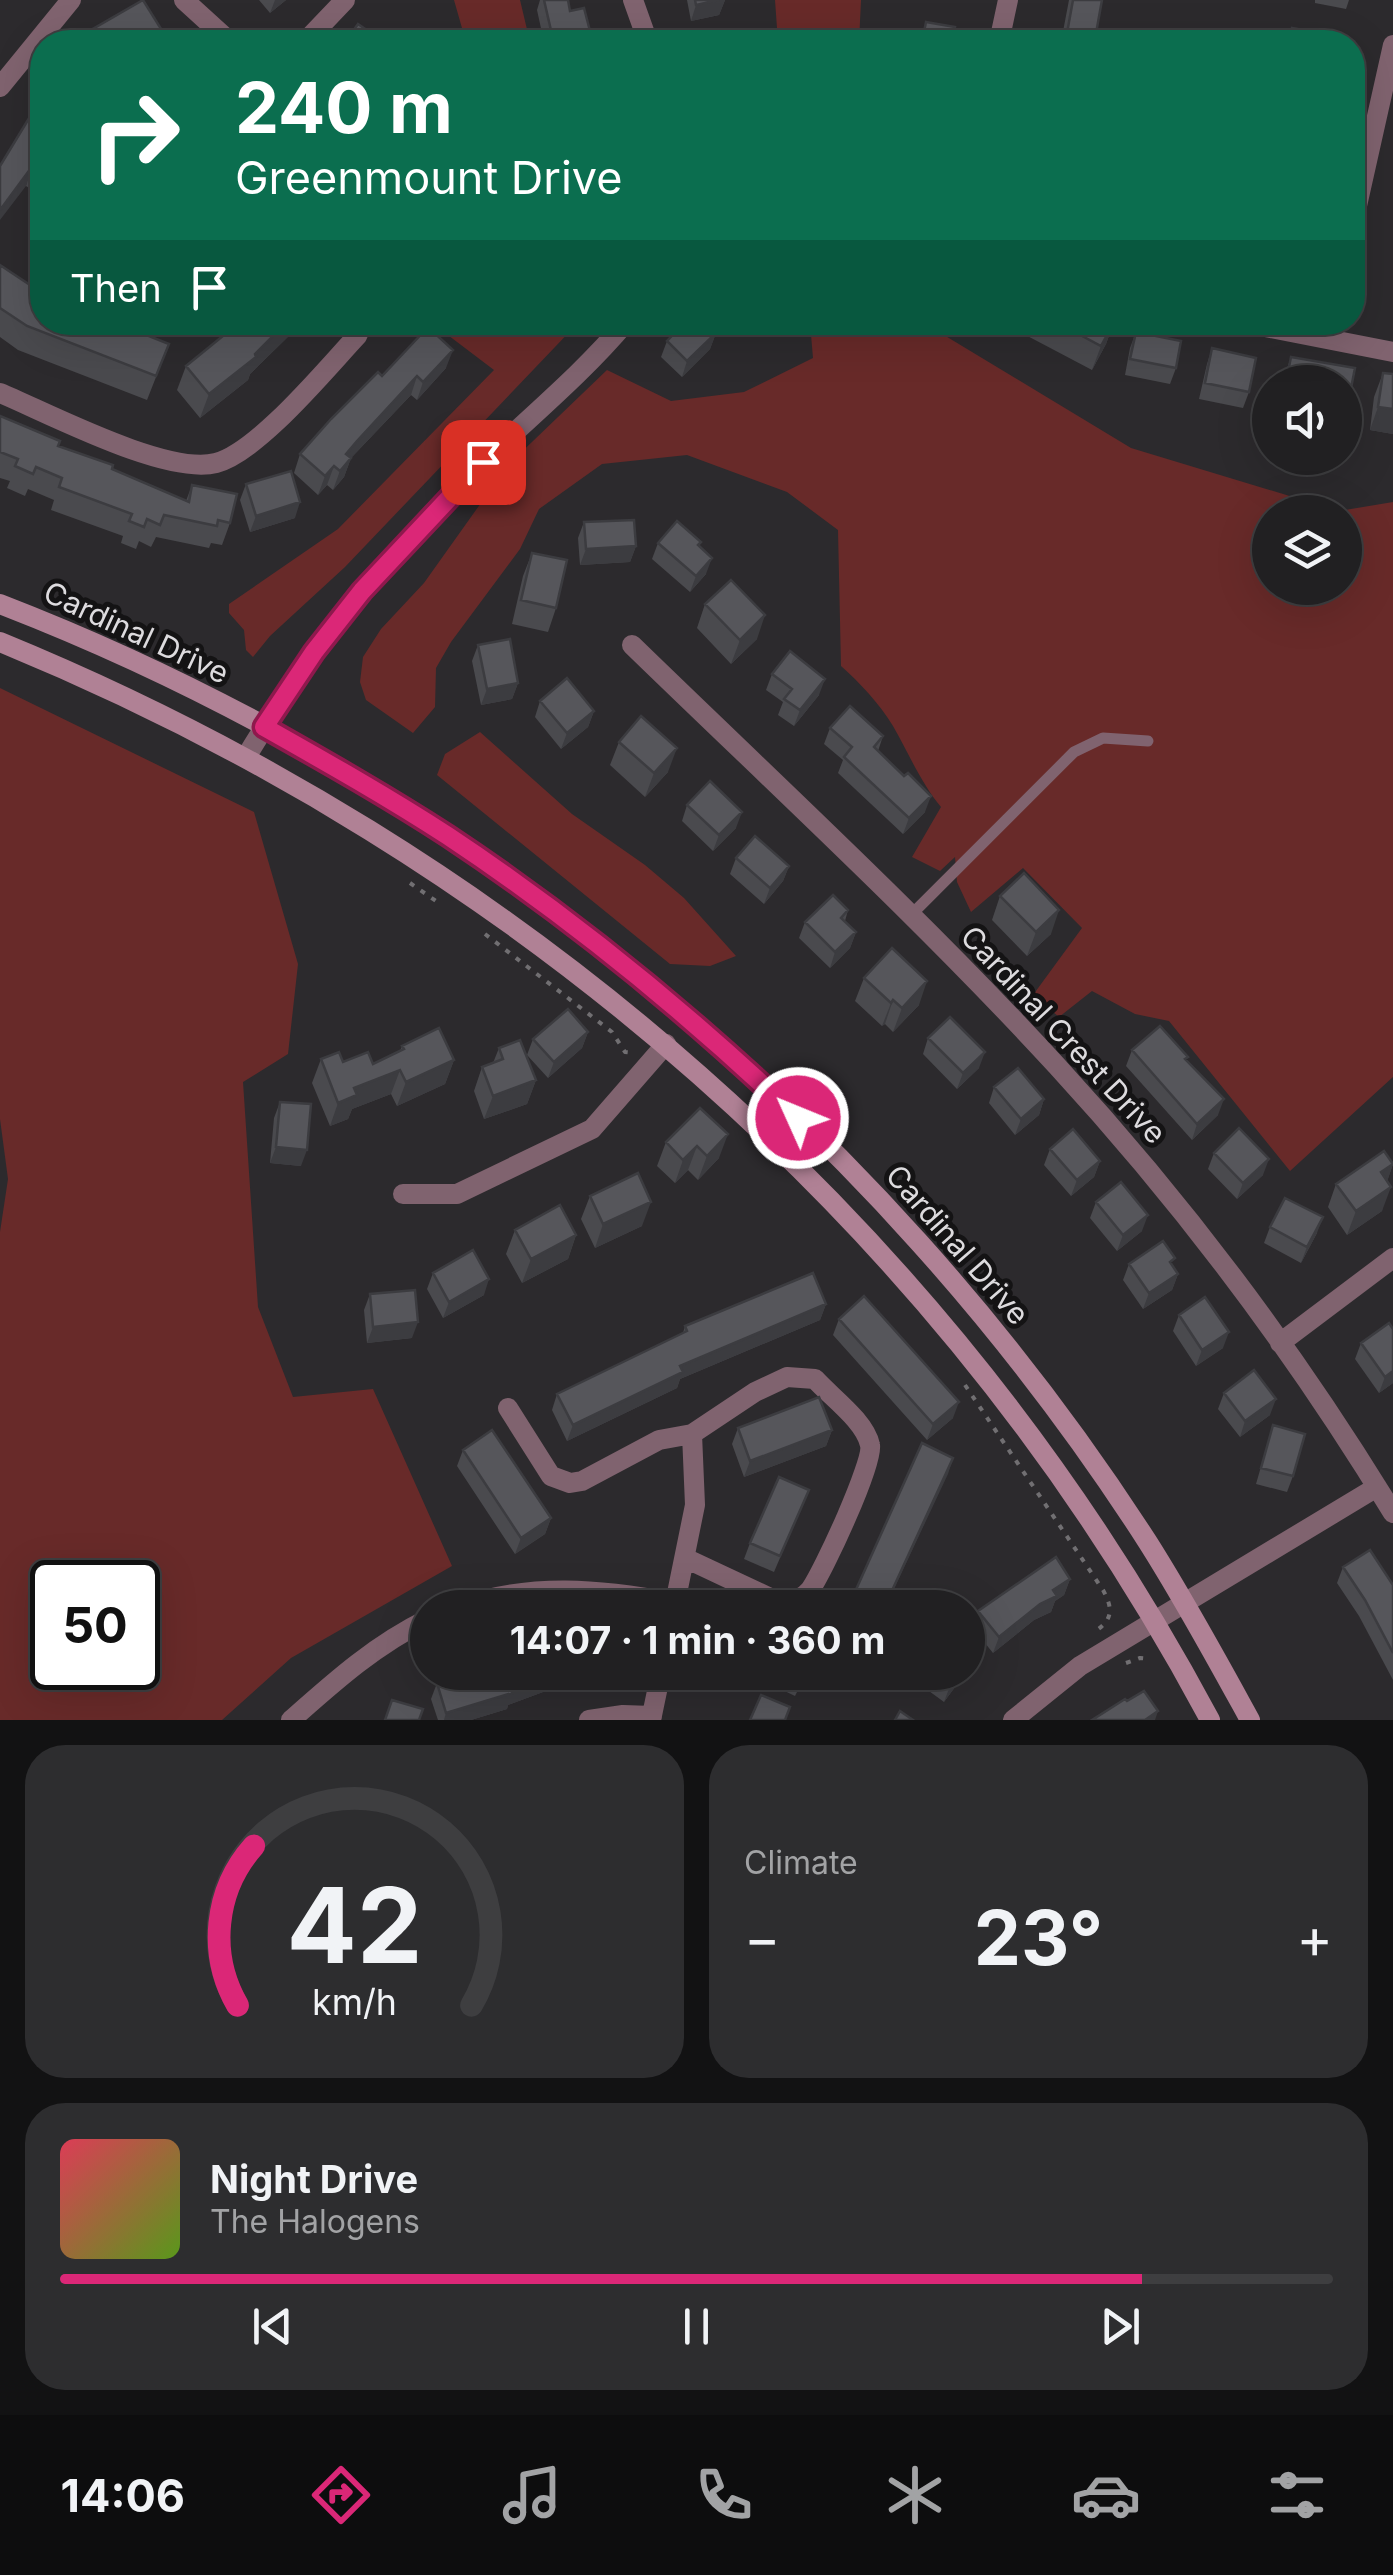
<!DOCTYPE html>
<meta charset="utf-8">
<style>
:root{--surface:#212022;--page:#2d2d2f;--text:#f1f3f6;--muted:#a2a3a5;--line:#3e3e40;--accent:#db2777}
body{margin:0;font-family:Inter,sans-serif;background:var(--page);color:var(--text);height:100vh;display:flex;flex-direction:column;font-size:38px;white-space:nowrap}
*{box-sizing:border-box;margin:0}
p{font-size:32px;color:var(--muted)}
.icon{flex:none;width:55px;height:55px;fill:none;stroke:currentColor;stroke-width:2;stroke-linecap:round;stroke-linejoin:round}
.map{position:relative;height:1720px;overflow:hidden}
.drawer{display:flex;flex-direction:column;gap:25px;padding:25px;background:#121213;flex:1}
.drawer>*{flex:none}
.hud{position:absolute;left:30px;top:30px;width:1335px;height:305px;border-radius:40px;box-shadow:0 10px 40px #0002,0 0 0 2px var(--line);background:#0b6e4f;color:#fff;overflow:hidden}
.controls{position:absolute;left:1252px;top:365px;display:grid;gap:20px}
.controls a{display:grid;place-items:center;width:110px;height:110px;border-radius:50%;background:var(--surface);box-shadow:0 10px 40px #0002,0 0 0 2px var(--line);font-size:50px}
.speed{position:absolute;left:30px;top:1560px;display:flex;gap:20px;font-size:50px;font-weight:700;text-align:center}
.speed>*{display:grid;place-content:center;width:130px;height:130px;border-radius:50%;background:var(--surface);box-shadow:0 10px 40px #0002,0 0 0 2px var(--line);line-height:1}
.speed .limit{border:5px solid #111;border-radius:15px;background:#fff;color:#111}
.pin{position:absolute;display:grid;place-items:center;width:85px;height:85px;color:#fff;margin:-42px;border-radius:20px;box-shadow:0 5px 15px #0006}
.me{position:absolute;width:110px;margin:-55px;rotate:314deg;stroke-linejoin:round;filter:drop-shadow(0 0 8px #0008)}
.turn{display:flex;align-items:center;gap:35px;height:210px;padding:0 40px;font-size:45px}
.turn .icon{width:130px;height:130px;stroke-width:2.5}
.turn b{display:block;font-size:70px;line-height:85px}
.then{display:flex;align-items:center;height:95px;padding:0 40px;background:#0003;gap:20px;font-size:38px}
.big{font-size:75px;font-weight:700;line-height:1.1}
.drawer .widget{flex:1;display:flex;flex-direction:column;justify-content:center;gap:15px;min-width:0;padding:0 35px;border-radius:40px;background:var(--page)}
.drawer .dial{align-items:center;gap:0}
.dial svg{height:260px;overflow:visible;fill:none;stroke:var(--line);stroke-width:7;stroke-linecap:round;text-anchor:middle}
.dial text{fill:var(--text);stroke:none}
.song{display:flex;align-items:center;gap:30px}
.cover{width:120px;height:120px;border-radius:15px;background:linear-gradient(135deg,hsl(350 70% 55%),hsl(90 70% 35%))}
.played{height:10px;border-radius:5px;background:linear-gradient(90deg,var(--accent) 85%,var(--line) 85%)}
.keys{display:flex;justify-content:space-around;direction:ltr}
.heat{display:flex;justify-content:space-between;align-items:center;font-size:55px;direction:ltr}
.drawer .tiles{flex:1;display:grid;gap:25px;grid-template-columns:1fr 1fr}
.widget:last-child{grid-column:span 2}
.trip{position:absolute;left:410px;top:1590px;width:575px;height:100px;border-radius:50px;background:var(--surface);box-shadow:0 10px 40px #0002,0 0 0 2px var(--line);font-weight:700;line-height:100px;text-align:center}
.tabs{display:flex;height:160px;justify-content:space-around;align-items:center;background:#0d0d0e;color:var(--muted)}
.tabs .icon{width:70px;height:70px}
.tabs .on{color:var(--accent)}
.tabs b{font-size:45px;color:var(--text)}
.map>svg:first-child{display:block}
.green{fill:#682a29;fill-rule:evenodd}
.lines{fill:none;stroke-linecap:round;stroke-linejoin:round}
.path{stroke:#716f72;stroke-width:4;stroke-dasharray:5 8;stroke-linecap:butt}
.lane{stroke:#80636f;stroke-width:11}
.street{stroke:#80636f;stroke-width:20}
.secondary{stroke:#b08195;stroke-width:20}
.wall{fill:#4a4a4e}
.shaded-wall{fill:#3c3c40}
.building{fill:#56565b;stroke:#3c3c40;stroke-width:2.5}
.route-casing{stroke:#8e194d;stroke-width:25}
.route{stroke:#db2777;stroke-width:18}
.labels{text-anchor:middle;stroke-width:10;stroke-linejoin:round;paint-order:stroke}
.street-label{font-size:30px;fill:#dddbde;stroke:#141314}
</style>
<div class="map">
<svg width="1393" height="1720" viewBox="0 0 1393 1720">
<rect width="100%" height="100%" fill="#2c2a2d"/>
<path class="green" d="M454,0H520L530,42H466Z
M775,0H861L859,42H778Z
M573,322L576,325L345,567L270,636L253,657L246,650L244,630L229,613V604L338,529L494,370L432,323Z
M810,323H924L1131,448L1339,511L1393,502V1077L1290,1171L1169,1021L1135,1014L1092,991L1059,1017L1033,995L1082,928L1023,868L971,912L957,882L955,857L940,871L912,857L941,807C921,783 909,754 893,726C879,703 860,683 841,666L838,530L787,492L687,455L602,464L539,509L520,549L451,642L436,668L435,707L413,733L366,700L360,682L363,657L381,629L424,583L508,465L607,370L671,401L744,392L813,358ZM1270,512H1345V588H1270Z
M0,688L254,812L298,964L288,1054L243,1082L258,1307L293,1397L373,1389L452,1566L291,1658L222,1720H0V1232L8,1179L0,1119ZM138,1582V1668H52V1582Z
M480,732L572,814L645,865L684,898L736,956L710,966L670,964L437,775L445,754Z"/>
<g class="lines">
<path class="path" d="M410,883L436,901
M485,934L612,1032L625,1052L635,1053
M965,1385L1103,1590C1112,1607 1114,1618 1097,1630
M1126,1663L1140,1658L1151,1659"/>
<path class="lane" d="M910,916L1074,752L1103,738L1148,741"/>
<path class="street" d="M184,0L230,42
M633,0L648,42
M305,42L345,0
M999,42L1008,0
M0,87L71,0
M1352,228L1393,45
M1240,322L1393,352
M0,393C48,413 167,476 216,463C258,452 326,369 357,336L363,322
M632,645C775,784 922,919 1057,1066C1183,1203 1297,1355 1393,1513
M246,757C312,647 392,550 484,461C532,415 583,373 626,322
M403,1194H457L592,1129L666,1044
M1280,1343L1393,1258
M508,1408L551,1476L570,1483L582,1481L659,1440L692,1434L755,1392L787,1377L815,1379C831,1397 865,1421 870,1445C874,1462 823,1572 810,1590C803,1599 794,1602 783,1604L685,1558
M457,1608C530,1582 601,1589 675,1603
M674,1608L695,1505L692,1434
M291,1720C335,1681 375,1645 428,1619
M589,1720L623,1715L652,1716
M651,1720L661,1672
M1013,1720L1080,1666L1377,1487"/>
<path class="secondary" d="M0,604C466,784 877,1121 1147,1541C1184,1599 1217,1660 1250,1720
M0,642C515,853 947,1227 1210,1720"/>
</g>
<path class="wall" d="M259,0H286L270,13Z
M540,0H568L570,11L590,31L586,42H544L537,10Z
M687,0H725L719,15L691,21Z
M1069,0H1102L1093,42H1061Z
M1315,0H1349L1346,9L1315,3Z
M91,30L163,32L159,42H87Z
M42,99V177L34,191L26,186Z
M0,265L42,322L169,344L147,400L18,350L0,337Z
M234,322H299L296,329L250,374L248,380L200,418L177,390L186,366L232,329Z
M1021,322H1114L1106,344L1092,370L1018,331Z
M1136,332L1176,368L1170,384L1125,375L1130,348Z
M716,333L710,349L682,377L661,357L667,341Z
M1212,348L1249,392L1243,408L1199,399L1207,364Z
M1291,357L1345,382H1282Z
M446,368L417,400L411,395L351,458L344,477L333,490L327,485L318,495L294,473L300,454L382,376Z
M1383,373L1393,374V434L1370,430L1374,397Z
M0,416L58,446L186,501L192,485L230,523L222,545L211,543L209,548L156,537L151,547L139,541L136,549L121,543L123,536L51,510L54,500L28,489L25,496L7,488L10,481L0,478Z
M246,484L295,518L250,532L240,500Z
M584,522L636,546L630,562L580,565L578,538Z
M701,542L699,547L706,574L690,592L652,559L658,543Z
M532,553L556,608L548,632L512,624L523,576Z
M705,604L757,639L731,664L697,628Z
M478,645L518,683L512,699L481,705L472,661Z
M772,674L819,695L794,726L778,715L783,702L766,690Z
M540,701L594,711L588,727L561,749L535,717Z
M830,728L883,736L878,751L925,812L903,834L838,773L843,760L824,744Z
M619,742L668,772L645,797L610,765Z
M687,805L736,828L713,851L682,821Z
M736,858L789,866L783,881L764,904L730,874Z
M1000,896L1051,934L1027,956L992,920Z
M848,910L845,921L856,932L850,948L830,968L799,938L805,922Z
M864,978L919,1005L893,1032L885,1024L882,1026L855,1001Z
M588,1032L582,1048L548,1078L527,1055L533,1039Z
M928,1038L979,1068L957,1089L923,1054Z
M402,1046L454,1060L445,1084L397,1106L391,1094L352,1109L348,1119L330,1126L312,1083L321,1059L373,1064L400,1051Z
M499,1048L536,1080L527,1104L484,1119L474,1091L482,1067L493,1063Z
M1132,1050L1186,1061L1218,1115L1192,1140L1126,1066Z
M994,1087L1044,1099L1039,1115L1015,1135L989,1103Z
M280,1102L301,1166L270,1163L274,1118Z
M700,1108L719,1158L698,1180L688,1170L675,1183L657,1166L666,1142Z
M1050,1149L1100,1161L1094,1177L1071,1196L1044,1165Z
M1214,1153L1263,1175L1237,1199L1208,1169Z
M1393,1164L1387,1181L1382,1211L1347,1235L1328,1207L1336,1184Z
M590,1196L642,1226L595,1248L581,1219Z
M1096,1202L1142,1231L1117,1251L1090,1218Z
M1270,1227L1317,1233L1301,1263L1264,1243Z
M515,1230L576,1235L568,1259L522,1283L506,1254Z
M1129,1264L1172,1266L1178,1274L1172,1290L1143,1309L1123,1280Z
M433,1273L484,1295L443,1318L427,1289Z
M370,1294L412,1338L367,1343L364,1310Z
M826,1304L820,1320L680,1379L677,1388L567,1441L552,1410L557,1394L683,1333L685,1326Z
M1179,1315L1223,1348L1196,1366L1173,1331Z
M839,1319L953,1418L927,1440L833,1335Z
M1361,1343L1393,1383L1379,1393L1355,1359Z
M1224,1393L1270,1415L1240,1437L1218,1409Z
M1273,1425L1293,1476L1287,1492L1256,1484Z
M738,1428L832,1430L826,1446L744,1477L732,1444Z
M463,1450L551,1518L545,1534L515,1554L457,1466Z
M809,1490L774,1572L744,1559L750,1543Z
M1343,1567L1393,1585V1680L1359,1616L1337,1583Z
M1070,1579L1064,1595L1055,1601L1051,1612L1034,1620L993,1653L972,1627L978,1611Z
M472,1672H597L508,1705L507,1709L471,1720H438L431,1699L437,1683Z
M772,1672H807L795,1696L768,1683Z
M922,1672H966L944,1702L918,1683Z"/>
<path class="shaded-wall" d="M275,0H286L270,13Z
M719,0H725L719,15L691,21L696,5Z
M590,31L586,42H552L553,39Z
M163,32L159,42H144Z
M34,164L26,186L0,220V210Z
M42,169V177L34,191Z
M287,322H299L296,329L250,374L248,380L200,418L209,394L255,354Z
M1114,322L1106,344L1092,370L1101,346Z
M716,333L710,349L682,377L687,361Z
M453,350L446,368L417,400L423,382Z
M417,376L411,395L351,458L344,477L333,490L346,454L357,441Z
M1378,407L1393,409V434L1370,430Z
M334,466L327,485L318,495L325,476Z
M300,502L295,518L250,532L256,516Z
M636,546L630,562L580,565L586,549Z
M712,558L706,574L690,592L696,576Z
M765,615L757,639L731,664L740,640Z
M825,679L819,695L794,726L800,710Z
M518,683L512,699L481,705L487,689Z
M594,711L588,727L561,749L567,733Z
M677,748L668,772L645,797L654,773Z
M931,796L925,812L903,834L909,818Z
M742,812L736,828L713,851L719,835Z
M789,866L783,881L764,904L770,888Z
M1059,910L1051,934L1027,956L1036,932Z
M856,932L850,948L830,968L835,952Z
M927,981L919,1005L893,1032L902,1008Z
M893,1000L885,1024L882,1026L891,1003Z
M588,1032L582,1048L548,1078L554,1062Z
M985,1052L979,1068L957,1089L963,1073Z
M454,1060L445,1084L397,1106L406,1082Z
M400,1070L391,1094L352,1109L348,1119L330,1126L338,1103L354,1088Z
M536,1080L527,1104L484,1119L493,1096Z
M1044,1099L1039,1115L1015,1135L1021,1119Z
M1224,1099L1218,1115L1192,1140L1197,1124Z
M728,1134L719,1158L698,1180L707,1156Z
M697,1146L688,1170L675,1183L683,1160Z
M276,1147L307,1150L301,1166L270,1163Z
M1269,1159L1263,1175L1237,1199L1243,1183Z
M1100,1161L1094,1177L1071,1196L1077,1180Z
M1393,1164L1385,1188L1381,1172Z
M1391,1187L1382,1211L1347,1235L1356,1211Z
M651,1202L642,1226L595,1248L603,1224Z
M1148,1215L1142,1231L1117,1251L1123,1235Z
M1323,1217L1317,1233L1301,1263L1307,1247Z
M576,1235L568,1259L522,1283L531,1259Z
M1178,1274L1172,1290L1143,1309L1149,1293Z
M489,1279L484,1295L443,1318L449,1302Z
M826,1304L820,1320L680,1379L677,1388L567,1441L573,1425L680,1366Z
M418,1322L412,1338L367,1343L373,1327Z
M1229,1332L1223,1348L1196,1366L1202,1350Z
M1393,1371V1383L1379,1393L1385,1377Z
M1276,1399L1270,1415L1240,1437L1245,1421Z
M959,1402L953,1418L927,1440L933,1424Z
M832,1430L826,1446L744,1477L750,1461Z
M953,1458L948,1474L885,1608H884Z
M551,1518L545,1534L515,1554L521,1538Z
M1070,1579L1064,1595L1055,1601L1051,1612L1034,1620L993,1653L999,1637L1053,1590Z
M559,1672H597L508,1705L507,1709L471,1720H444L446,1713Z
M960,1672H966L944,1702L950,1686Z
M1158,1711L1155,1720H1145Z"/>
<path class="building" d="M143,0L163,32L144,42H98L91,30Z
M544,0H568L570,11L584,8L590,31L553,39Z
M695,0H719L696,5Z
M1073,0H1102L1095,39L1067,33Z
M926,22L955,27L952,42H922Z
M358,24L384,42H345Z
M1292,28L1314,32L1312,42H1290Z
M42,99V169L34,164L0,210V166L34,110Z
M0,265L42,293V322H114L169,344L156,376L27,326L0,308Z
M240,322H287L255,354L256,357L209,394L186,366Z
M685,322H705L716,333L687,361L667,341Z
M1056,322H1114L1101,346Z
M428,327L453,350L423,382L417,376L357,441L346,454L351,458L340,471L334,466L325,476L300,454L331,419L378,372L382,376Z
M1136,332L1181,341L1176,368L1130,359Z
M1212,348L1256,358L1249,392L1205,383Z
M1291,357L1355,368L1345,419V382H1286Z
M1383,373L1393,374V409L1378,407Z
M0,416L60,441L58,446L113,465L112,469L189,502L192,485L237,494L230,523L218,520L217,526L164,515L160,525L147,519L144,527L129,521L132,514L59,487L62,478L36,467L33,474L15,466L18,459L0,452Z
M291,471L300,502L256,516L246,484Z
M634,520L636,546L586,549L584,522Z
M677,521L701,542L698,545L712,558L696,576L658,543Z
M532,553L567,560L556,608L521,600Z
M731,580L765,615L740,640L705,604Z
M510,639L518,683L487,689L478,645Z
M790,651L825,679L800,710L784,699L792,689L772,674Z
M567,678L594,711L567,733L540,701Z
M850,706L883,736L874,747L904,776L908,773L931,796L909,818L844,757L852,747L830,728Z
M641,716L677,748L654,773L619,742Z
M710,781L742,812L719,835L687,805Z
M755,836L789,866L770,888L736,858Z
M1024,873L1059,910L1036,932L1000,896Z
M833,895L848,910L841,918L856,932L835,952L805,922Z
M892,948L927,981L902,1008L893,1000L891,1003L864,978Z
M568,1009L588,1032L554,1062L533,1039Z
M950,1017L985,1052L963,1073L928,1038Z
M1160,1026L1188,1057L1185,1059L1224,1099L1197,1124L1132,1050Z
M439,1028L454,1060L406,1082L400,1070L354,1088L357,1095L338,1103L321,1059L339,1052L343,1062L368,1052L373,1064L404,1049L402,1046Z
M520,1040L536,1080L493,1096L482,1067L503,1059L499,1048Z
M1018,1068L1044,1099L1021,1119L994,1087Z
M280,1102L311,1104L307,1150L276,1147Z
M700,1108L728,1134L707,1156L697,1146L683,1160L666,1142Z
M1239,1128L1269,1159L1243,1183L1214,1153Z
M1073,1129L1100,1161L1077,1180L1050,1149Z
M1384,1151L1393,1164L1381,1172L1391,1187L1356,1211L1336,1184Z
M638,1173L651,1202L603,1224L590,1196Z
M1121,1182L1148,1215L1123,1235L1096,1202Z
M1285,1198L1323,1217L1307,1247L1270,1227Z
M560,1205L576,1235L531,1259L515,1230Z
M1163,1241L1175,1258L1170,1262L1178,1274L1149,1293L1129,1264Z
M473,1250L489,1279L449,1302L433,1273Z
M813,1273L826,1304L680,1366L683,1372L573,1425L557,1394L687,1331L685,1326Z
M415,1290L418,1322L373,1327L370,1294Z
M864,1296L959,1402L933,1424L839,1319Z
M1205,1297L1229,1332L1202,1350L1179,1315Z
M1389,1323L1393,1329V1371L1385,1377L1361,1343Z
M1254,1370L1276,1399L1245,1421L1224,1393Z
M819,1397L832,1430L750,1461L738,1428Z
M1273,1425L1305,1434L1293,1476L1261,1468Z
M492,1430L551,1518L521,1538L463,1450Z
M922,1443L953,1458L884,1608H861L850,1603Z
M779,1477L809,1490L780,1556L750,1543Z
M1370,1550L1393,1585V1653L1365,1600L1343,1567Z
M1056,1557L1070,1579L1053,1590L1057,1596L1040,1604L999,1637L978,1611Z
M968,1649L973,1655L968,1662Z
M472,1672H559L512,1690V1693L446,1713L437,1683Z
M785,1672H805L801,1680Z
M932,1672H960L950,1686Z
M1144,1691L1158,1711L1145,1720H1092L1125,1699L1127,1701Z
M761,1695L790,1707L785,1720H750Z
M392,1700L423,1709L419,1720H385Z
M900,1711L913,1720H895Z"/>
<g class="lines">
<defs>
<path id="route" d="M483,462L362,591L314,652L264,727C326,762 388,797 448,836C573,919 690,1015 798,1118"/>
</defs>
<use href="#route" class="route-casing"/>
<use href="#route" class="route"/>
</g>
<g class="labels">
<g class="street-label">
<text transform="translate(136 633) rotate(25)" y="10">Cardinal Drive</text>
<text transform="translate(1063 1035) rotate(47)" y="10">Cardinal Crest Drive</text>
<text transform="translate(957 1245) rotate(49)" y="10">Cardinal Drive</text>
</g>
</g>
</svg>
<div class="controls">
<a><svg class="icon" aria-label="sound" viewBox="0 0 24 24"><path d="M4 9h4l5-4v14l-5-4H4zM17 9q2 3 0 6"/></svg></a>
<a><svg class="icon" aria-label="layers" viewBox="0 0 24 24"><path d="M12 4l9 5-9 5-9-5zM3 14l9 5 9-5"/></svg></a>
</div>
<div class="speed"><div class="limit">50</div></div>
<div class="pin" style="left:483px;top:462px;background:#d93025"><svg class="icon" aria-label="arrive" viewBox="0 0 24 24"><path d="M6 21V4h12l-3 4 3 4H6"/></svg></div>
<svg class="me" style="left:798px;top:1118px" viewBox="-20 -20 40 40"><circle r="17" fill="#db2777" stroke="#fff" stroke-width="3"/><path d="M0-11L8 9 0 5-8 9z" fill="#fff"/></svg>
<div class="trip">14:07 · 1 min · 360 m</div>
<div class="hud">
<div class="turn"><svg class="icon" aria-label="right" viewBox="0 0 24 24"><path d="M7 20v-9h11M14 6l5 5-5 5"/></svg><div><b>240 m</b>Greenmount Drive</div></div>
<div class="then">Then<svg class="icon" aria-label="arrive" viewBox="0 0 24 24"><path d="M6 21V4h12l-3 4 3 4H6"/></svg></div>
</div>
</div>
<section class="drawer">
<div class="tiles">
<div class="widget dial"><svg viewBox="0 0 100 80">
<path d="M14 69A42 42 0 1 1 86 69"/>
<path d="M14 69A42 42 0 0 1 19 20" stroke="#db2777"/>
<text x="50" y="56" font-size="32" font-weight="700">42</text>
<text x="50" y="72" font-size="11">km/h</text>
</svg></div>
<div class="widget"><p>Climate</p>
<div class="heat"><a>−</a><b class="big">23°</b><a>+</a></div>
</div>
<div class="widget">
<div class="song"><i class="cover"></i><div><b>Night Drive</b><p>The Halogens</p></div></div>
<div class="played"></div>
<div class="keys"><svg class="icon" aria-label="previous" viewBox="0 0 24 24"><path d="M18 5L8 12l10 7zM5 5v14"/></svg><svg class="icon" aria-label="pause" viewBox="0 0 24 24"><path d="M8 5v14M16 5v14"/></svg><svg class="icon" aria-label="next" viewBox="0 0 24 24"><path d="M6 5l10 7-10 7zM19 5v14"/></svg></div>
</div>
</div>
</section>
<nav class="tabs">
<b>14:06</b>
<svg class="icon on" aria-label="directions" viewBox="0 0 24 24"><path d="M12 3l9 9-9 9-9-9zM9 14v-3h6M13 9l2 2-2 2"/></svg>
<svg class="icon" aria-label="music" viewBox="0 0 24 24"><path d="M9 18V5l10-2v13"/><circle cx="6" cy="18" r="3"/><circle cx="16" cy="16" r="3"/></svg>
<svg class="icon" aria-label="phone" viewBox="0 0 24 24"><path d="M5 4h4l2 5-3 2q2 4 5 5l2-3 5 2v4C11 20 4 13 5 4z"/></svg>
<svg class="icon" aria-label="climate" viewBox="0 0 24 24"><path d="M12 3v18M4 7l16 10M4 17L20 7"/></svg>
<svg class="icon" aria-label="car" viewBox="0 0 24 24"><path d="M5 17H2v-5l4-1 3-4h7l3 4 3 1v5h-3M9 17h6M6 11h13"/><circle cx="7" cy="17" r="2"/><circle cx="17" cy="17" r="2"/></svg>
<svg class="icon" aria-label="filters" viewBox="0 0 24 24"><path d="M4 7h16M4 17h16"/><circle cx="9" cy="7" r="2"/><circle cx="15" cy="17" r="2"/></svg>
</nav>
